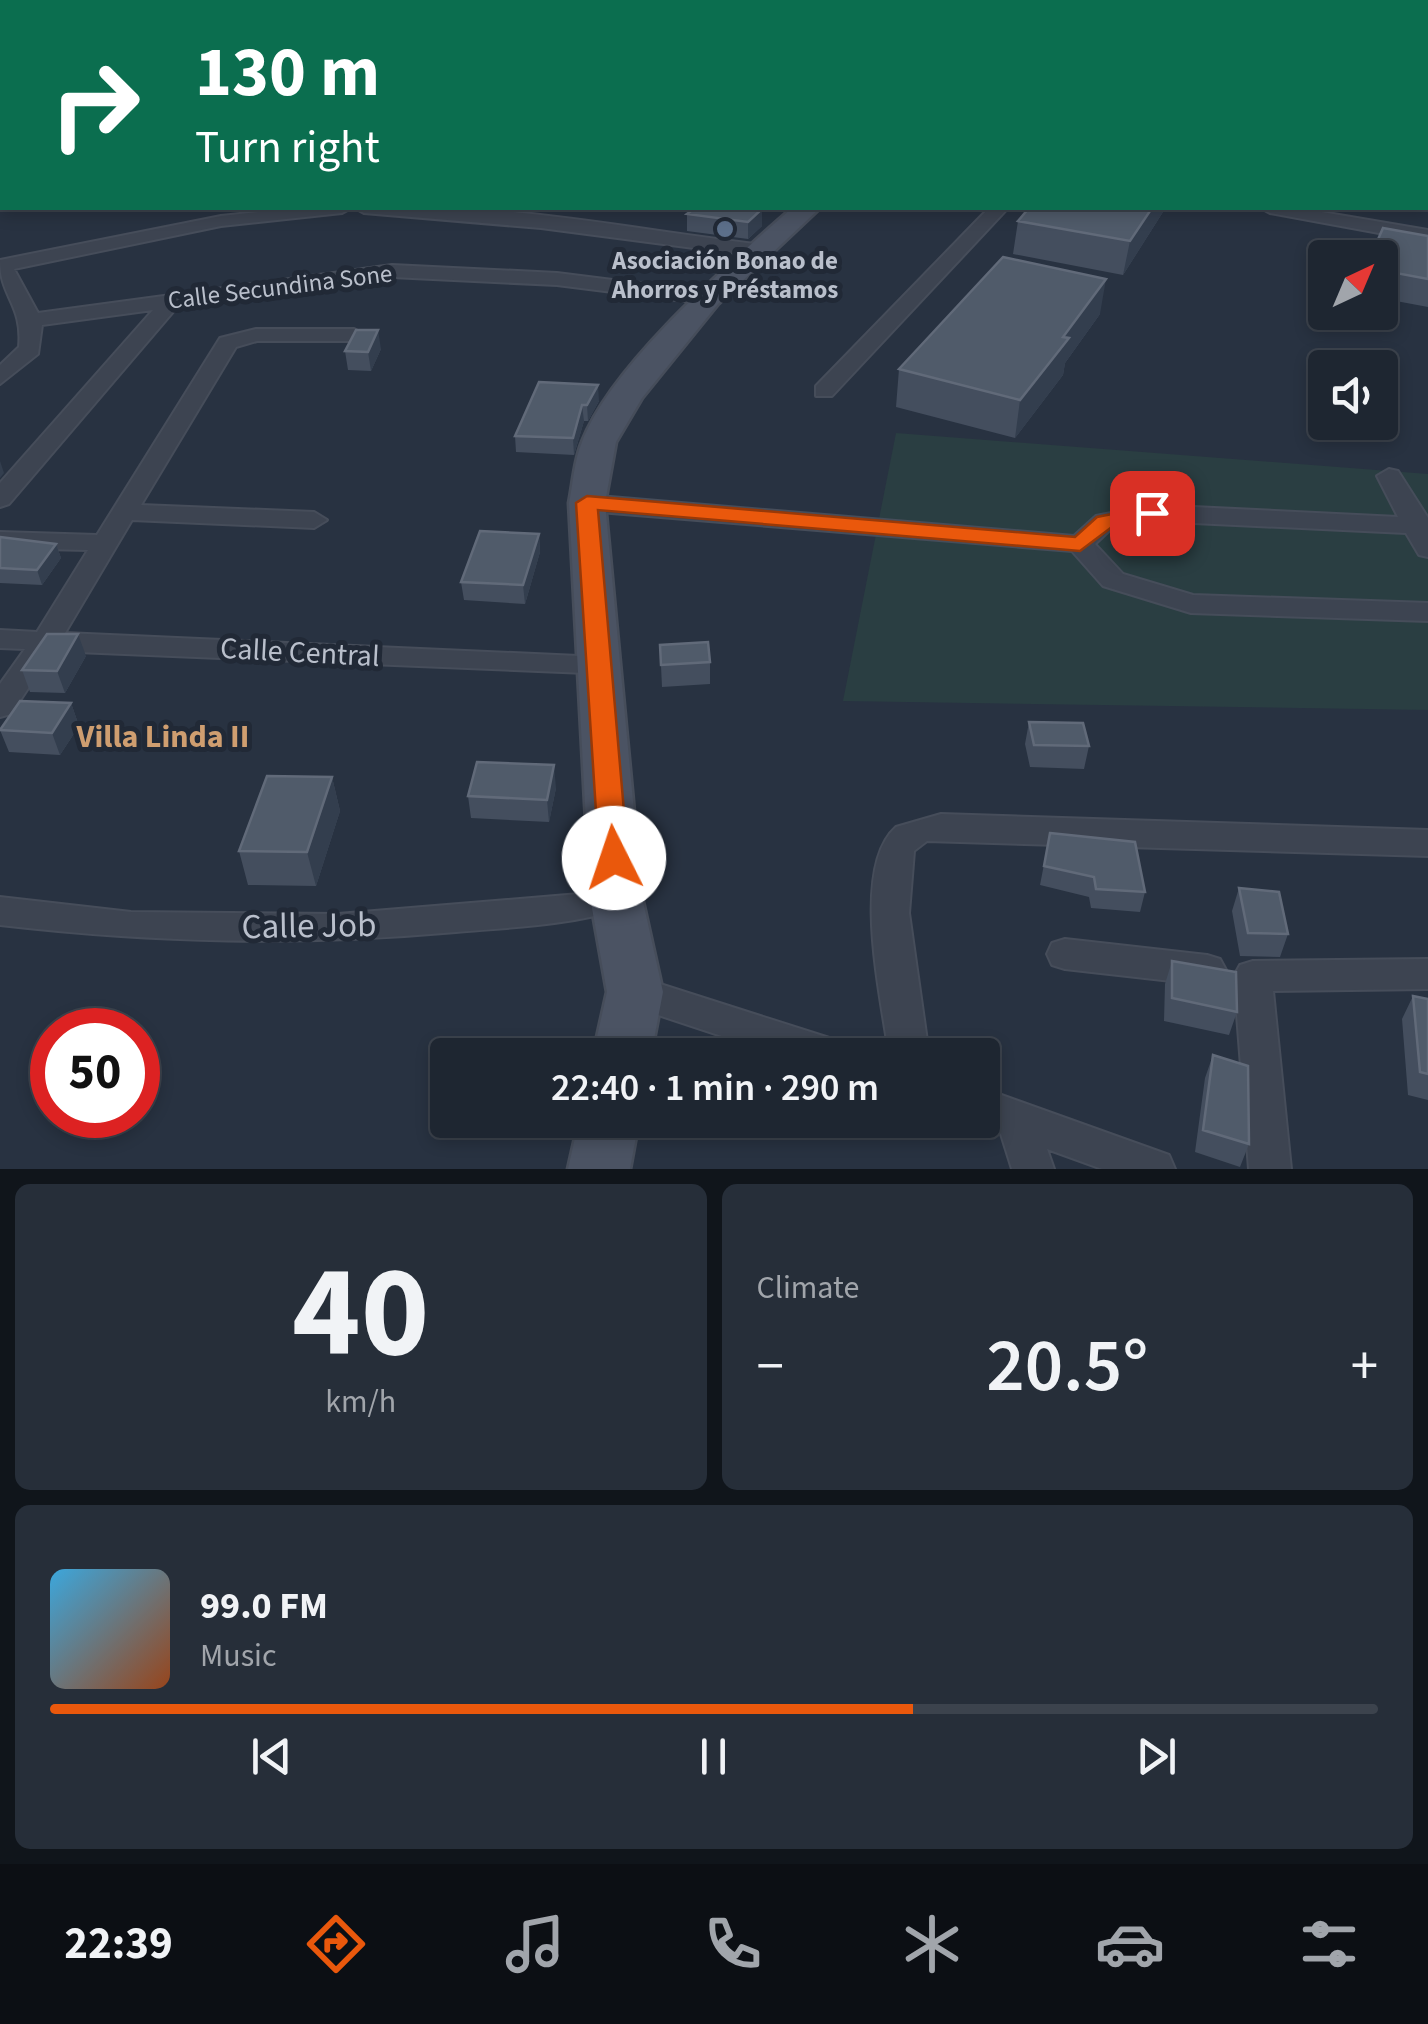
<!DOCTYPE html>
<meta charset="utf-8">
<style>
:root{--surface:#1e2631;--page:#262e39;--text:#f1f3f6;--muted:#a1a5ab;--line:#3c434d;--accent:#ea580c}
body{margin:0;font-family:"Source Sans 3",sans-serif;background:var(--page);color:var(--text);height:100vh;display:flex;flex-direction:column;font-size:38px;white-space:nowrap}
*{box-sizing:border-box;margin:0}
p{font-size:32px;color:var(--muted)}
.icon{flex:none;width:55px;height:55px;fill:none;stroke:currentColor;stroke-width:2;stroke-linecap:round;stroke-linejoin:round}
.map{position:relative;height:1169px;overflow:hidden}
.details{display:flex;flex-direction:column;gap:15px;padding:15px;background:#10151b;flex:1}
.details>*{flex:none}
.hud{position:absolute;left:0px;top:0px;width:1430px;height:210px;box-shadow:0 5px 15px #0003,0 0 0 2px var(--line);background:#0b6e4f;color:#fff;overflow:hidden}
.needle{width:65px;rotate:44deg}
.buttons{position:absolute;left:1308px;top:240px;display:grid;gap:20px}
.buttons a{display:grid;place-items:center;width:90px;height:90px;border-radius:10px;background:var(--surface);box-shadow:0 5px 15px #0003,0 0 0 2px var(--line);font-size:50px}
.speed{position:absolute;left:30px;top:1008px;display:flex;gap:20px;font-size:50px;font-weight:700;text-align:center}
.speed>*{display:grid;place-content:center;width:130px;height:130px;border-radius:50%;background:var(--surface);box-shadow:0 5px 15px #0003,0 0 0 2px var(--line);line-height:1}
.speed .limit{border:15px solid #d22;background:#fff;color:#111}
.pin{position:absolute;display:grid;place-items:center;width:85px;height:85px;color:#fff;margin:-42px;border-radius:20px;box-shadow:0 5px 15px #0006}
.me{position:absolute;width:110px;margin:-55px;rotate:356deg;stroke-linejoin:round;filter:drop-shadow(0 0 8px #0008)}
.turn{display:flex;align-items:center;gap:35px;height:210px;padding:0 30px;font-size:45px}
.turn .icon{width:130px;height:130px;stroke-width:2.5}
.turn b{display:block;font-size:70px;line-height:85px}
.big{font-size:75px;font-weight:600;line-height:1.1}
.details .widget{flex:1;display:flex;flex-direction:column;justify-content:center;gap:15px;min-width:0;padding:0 35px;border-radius:15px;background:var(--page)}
.details .dial{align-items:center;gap:0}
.dial b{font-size:130px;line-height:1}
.song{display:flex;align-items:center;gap:30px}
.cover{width:120px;height:120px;border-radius:15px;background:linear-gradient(135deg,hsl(200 70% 55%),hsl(20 70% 35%))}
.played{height:10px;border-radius:5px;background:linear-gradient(90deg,var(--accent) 65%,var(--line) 65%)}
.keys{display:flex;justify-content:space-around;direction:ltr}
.heat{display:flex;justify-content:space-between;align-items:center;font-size:55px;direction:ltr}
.details .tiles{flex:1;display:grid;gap:15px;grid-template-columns:1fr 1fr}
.widget:last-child{grid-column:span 2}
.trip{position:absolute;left:430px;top:1038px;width:570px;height:100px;border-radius:10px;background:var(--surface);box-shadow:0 5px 15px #0003,0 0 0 2px var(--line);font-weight:600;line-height:100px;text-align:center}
.dock{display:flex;height:160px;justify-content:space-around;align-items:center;background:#0c0f14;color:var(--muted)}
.dock .icon{width:70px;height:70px}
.dock .selected{color:var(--accent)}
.dock b{font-size:45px;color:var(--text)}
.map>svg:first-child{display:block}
.green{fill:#2a3e42}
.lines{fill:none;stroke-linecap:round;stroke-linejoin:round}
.street-casing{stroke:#464d5a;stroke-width:4}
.secondary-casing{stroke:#464d5a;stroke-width:5}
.street{fill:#3d4451;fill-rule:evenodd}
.secondary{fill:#4b5363;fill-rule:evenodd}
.wall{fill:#444e5e}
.shaded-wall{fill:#333e4e}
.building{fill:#505b6a;stroke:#616a79;stroke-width:2.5}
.route{fill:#ea580c;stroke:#983908;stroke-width:2.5}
.service-dot{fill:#5c6f8a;stroke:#212936;stroke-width:4}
.labels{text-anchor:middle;stroke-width:10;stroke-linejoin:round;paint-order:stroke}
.far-poi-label{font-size:25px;font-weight:bold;fill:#b9bfcb;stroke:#212936}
.far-street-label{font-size:25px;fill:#b9bfcb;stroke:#212936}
.street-label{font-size:30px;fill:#b9bfcb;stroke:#212936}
.neighbourhood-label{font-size:32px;font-weight:bold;fill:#cf9e70;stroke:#212936}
.near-street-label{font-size:35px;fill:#b9bfcb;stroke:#212936}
</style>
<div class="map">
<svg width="1428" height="1169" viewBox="0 0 1428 1169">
<rect width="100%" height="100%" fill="#283241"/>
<path class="green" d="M896,433L1428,474V710L843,701Z"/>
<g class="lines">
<defs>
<path id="street" d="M0,0H22L23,2L2,4Z
M397,0H412V1L398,2Z
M571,0H588L589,2H572Z
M642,0L643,2L622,1V0Z
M880,0H905L906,2H881Z
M1006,0H1033L1034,2H1007Z
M0,31H2V39H0Z
M296,208H351L342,213L221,226L14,269L38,313L392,265L557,273L708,292L718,298L708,304L557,285L392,277L178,306L9,504L0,507V483L153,310L42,325L38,354L0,384V365L19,347C23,304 0,298 0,260L221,216Z
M355,208C487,199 624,228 755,244L765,250L755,256L541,228L364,213Z
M989,208H1008L832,396H816V386Z
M1261,208H1298L1428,230V242L1270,213Z
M256,329H354L365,335L354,341H257L236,347L141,505L314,512L327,520L314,528L132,520L65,633L600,657L615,667L610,674L53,651L11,714L0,717V684L25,649L0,648V630L37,632L88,550L0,548V532L97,535L220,338Z
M1389,469L1398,471L1428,518V557L1419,555L1406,533L1152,521L1113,527L1095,544L1123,574L1193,595L1428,603V621L1191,613L1103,586L1072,551L587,511L574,503L587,495L1074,536L1096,516L1152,505L1398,517L1377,476Z
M941,814L1428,830V856L927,841L914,851L909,913L929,1055H889C882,1000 850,868 896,827Z
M616,883L629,887L634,897L629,907C572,925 515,927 456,932C298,946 157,943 0,925V897L131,912L338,914L579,894Z
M1065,939L1207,955L1220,959L1226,970L1220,981L1207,985L1065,969L1052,965L1047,954L1052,943Z
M1428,959V989L1273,991L1291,1169H1249L1234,976L1240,965L1253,961Z
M635,976L845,1043L851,1055H779L622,1003L616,992L622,981Z
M982,1088L1169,1155L1175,1169H1102L1047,1149L1054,1169H1012L1000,1131L971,1120H982Z"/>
<path id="secondary" d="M792,208H820L718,304L642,398L616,442L605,503L642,897L663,992L651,1055H593L607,992L590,897L569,503C573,484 574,461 582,442C612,364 729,264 792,208Z
M579,1120H639L630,1169H568Z"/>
</defs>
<use href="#street" class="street-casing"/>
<use href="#secondary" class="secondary-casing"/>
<use href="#street" class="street"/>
<use href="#secondary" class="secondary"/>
</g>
<path class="wall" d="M762,209V226L748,239L687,231V214Z
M1163,212L1123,275L1013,254L1018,221Z
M1428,236V307L1380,298V258Z
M1100,314L1065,363L1063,375L1015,438L896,407L899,369Z
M381,349L371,371L348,370L345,351Z
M539,382L599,401L588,421H584L574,455L516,452L515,436Z
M539,534L540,552L525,604L464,600L461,582Z
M0,537L56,544L61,558L42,585L0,583Z
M660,645L710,662V684L662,687Z
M86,656L65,693L30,692L22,670Z
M71,703L79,726L60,755L9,752L0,730Z
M1029,722L1089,746L1084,769L1030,767L1025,744Z
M332,777L340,811L316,886L248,885L239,851Z
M556,788L549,822L471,818L468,796Z
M1050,833L1145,892L1140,912L1091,908L1089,897L1040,885Z
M1239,888L1288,934L1280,957L1240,956L1232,911Z
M1172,961L1237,1012L1229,1035L1164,1021L1165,984Z
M1413,996L1428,999V1100L1408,1095L1402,1019Z
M1213,1055L1249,1144L1240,1167L1195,1152L1205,1078Z"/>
<path class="shaded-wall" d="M1152,208H1164L1163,212L1123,275L1130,241Z
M762,209V226L748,239V222Z
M1106,279L1100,314L1065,363L1063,375L1015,438L1020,400L1063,337Z
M378,330L381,349L371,371L368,352Z
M598,385L599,401L588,421L587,405Z
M582,405L584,421L574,455L573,438Z
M0,461L4,473L0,478Z
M539,534L540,552L525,604L523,585Z
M56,544L61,558L42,585L37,570Z
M78,634L86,656L65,693L57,671Z
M71,703L79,726L60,755L52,733Z
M554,765L556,788L549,822L547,800Z
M332,777L340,811L316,886L307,852Z"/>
<path class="building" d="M695,208H754L762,209L748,222L687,214Z
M1029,208H1152L1130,241L1018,221Z
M1383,228L1428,236V279L1380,270V258H1370Z
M1003,257L1106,279L1063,337L1069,338L1020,400L899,369Z
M356,330H378L368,352L345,351Z
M539,382L598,385L587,405H582L573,438L515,436Z
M480,531L539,534L523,585L461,582Z
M0,537L56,544L37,570L0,568Z
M47,634H78L57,671L22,670Z
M708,642L710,662L661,665L660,645Z
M20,701L71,703L52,733L0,730Z
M1029,722L1083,723L1089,746L1034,745Z
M477,762L554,765L547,800L468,796Z
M267,776L332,777L307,852L239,851Z
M1050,833L1135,842L1145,892L1096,889L1094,877L1044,866Z
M1239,888L1279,892L1288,934L1248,933Z
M1172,961L1236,972L1237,1012L1172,998Z
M1413,996L1428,999V1074L1420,1072Z
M1213,1055L1248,1066L1249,1144L1203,1130Z"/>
<path class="route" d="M587,496L1075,537L1097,517L1152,506L1163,513L1160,517L1112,527L1080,551L598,510L628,858L624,866H604L599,858L576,503Z"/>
<circle class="service-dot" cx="725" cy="229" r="10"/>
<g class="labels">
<g class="far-poi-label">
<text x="725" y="269">Asociación Bonao de<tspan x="725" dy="29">Ahorros y Préstamos</tspan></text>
</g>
<g class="far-street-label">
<text transform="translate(280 286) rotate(-7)" y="9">Calle Secundina Sone</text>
</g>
<g class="street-label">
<text transform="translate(300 652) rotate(3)" y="10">Calle Central</text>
</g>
<g class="neighbourhood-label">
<text x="163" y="747">Villa Linda II</text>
</g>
<g class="near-street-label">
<text transform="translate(309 925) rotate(-1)" y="12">Calle Job</text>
</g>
</g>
</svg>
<div class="buttons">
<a><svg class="needle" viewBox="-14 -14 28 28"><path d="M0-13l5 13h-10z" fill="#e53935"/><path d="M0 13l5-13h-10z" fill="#a1a5ab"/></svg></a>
<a><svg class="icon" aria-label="sound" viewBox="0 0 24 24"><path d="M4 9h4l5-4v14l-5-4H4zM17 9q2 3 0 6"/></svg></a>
</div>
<div class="speed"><div class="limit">50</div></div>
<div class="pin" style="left:1152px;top:513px;background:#d93025"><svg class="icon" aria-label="arrive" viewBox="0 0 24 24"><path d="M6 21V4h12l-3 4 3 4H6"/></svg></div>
<svg class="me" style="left:614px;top:858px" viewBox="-20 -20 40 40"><circle r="19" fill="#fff"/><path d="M0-13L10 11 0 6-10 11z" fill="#ea580c"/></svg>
<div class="trip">22:40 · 1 min · 290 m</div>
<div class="hud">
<div class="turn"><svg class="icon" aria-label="right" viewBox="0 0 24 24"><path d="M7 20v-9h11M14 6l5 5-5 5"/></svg><div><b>130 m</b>Turn right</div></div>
</div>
</div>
<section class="details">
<div class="tiles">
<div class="widget dial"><b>40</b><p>km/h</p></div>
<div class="widget"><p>Climate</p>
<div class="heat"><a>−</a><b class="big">20.5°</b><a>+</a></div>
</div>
<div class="widget">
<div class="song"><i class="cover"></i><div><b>99.0 FM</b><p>Music</p></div></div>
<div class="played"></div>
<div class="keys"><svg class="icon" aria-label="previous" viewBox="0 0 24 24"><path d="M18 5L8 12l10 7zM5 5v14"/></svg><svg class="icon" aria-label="pause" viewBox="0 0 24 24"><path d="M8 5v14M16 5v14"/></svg><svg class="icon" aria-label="next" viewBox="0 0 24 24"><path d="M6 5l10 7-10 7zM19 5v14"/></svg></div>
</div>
</div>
</section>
<nav class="dock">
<b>22:39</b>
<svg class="icon selected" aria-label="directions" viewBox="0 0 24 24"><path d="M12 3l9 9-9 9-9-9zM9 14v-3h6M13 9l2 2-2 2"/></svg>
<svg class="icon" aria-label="music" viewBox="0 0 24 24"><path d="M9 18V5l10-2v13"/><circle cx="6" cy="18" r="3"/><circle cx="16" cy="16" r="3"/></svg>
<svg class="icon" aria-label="phone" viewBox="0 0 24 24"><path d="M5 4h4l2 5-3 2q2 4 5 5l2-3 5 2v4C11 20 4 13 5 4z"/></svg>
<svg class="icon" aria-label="climate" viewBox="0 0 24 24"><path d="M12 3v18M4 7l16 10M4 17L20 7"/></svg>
<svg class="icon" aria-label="car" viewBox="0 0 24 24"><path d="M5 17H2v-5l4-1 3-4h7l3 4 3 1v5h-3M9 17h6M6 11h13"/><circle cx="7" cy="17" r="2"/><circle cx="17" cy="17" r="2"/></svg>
<svg class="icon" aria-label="filters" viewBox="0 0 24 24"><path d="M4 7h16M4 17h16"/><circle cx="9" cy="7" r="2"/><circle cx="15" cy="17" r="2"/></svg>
</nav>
